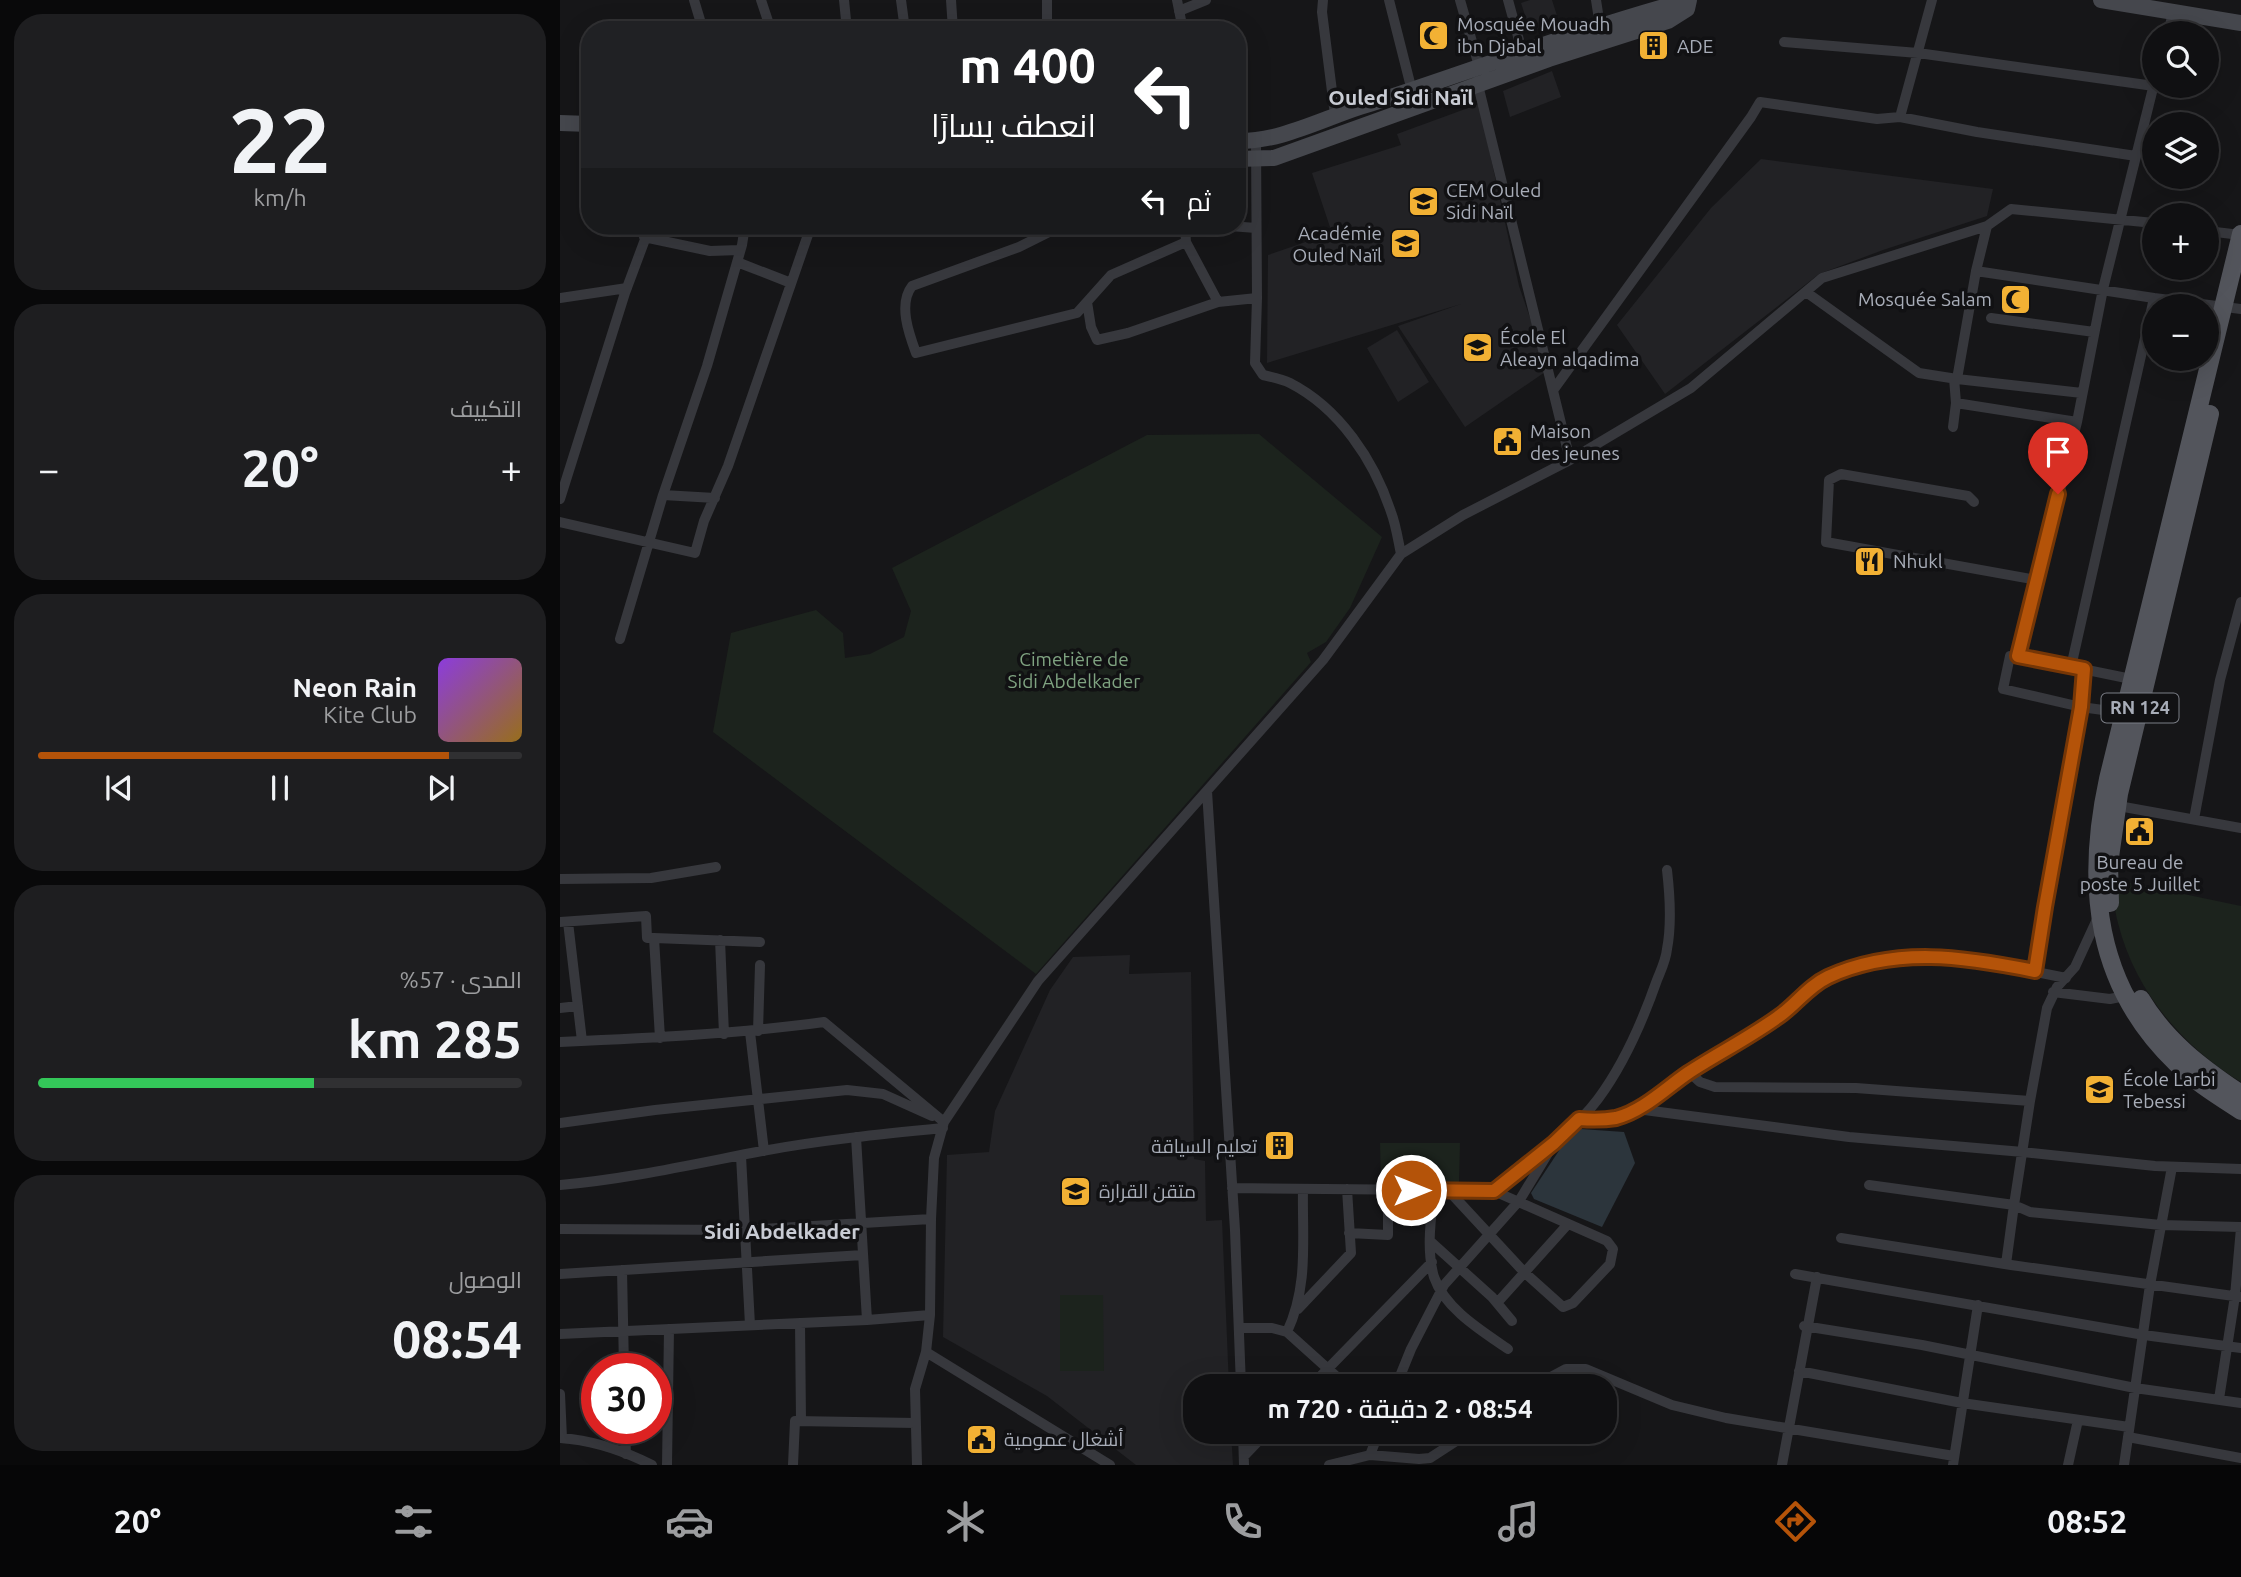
<!DOCTYPE html>
<html lang="ar">
<meta charset="utf-8">
<style>
:root{--surface:#101012;--page:#1e1e20;--text:#f1f3f6;--muted:#9c9d9f;--line:#303032;--accent:#b45309}
body{margin:0;font-family:Ubuntu,Cairo,sans-serif;background:var(--page);color:var(--text);direction:rtl;height:100vh;display:flex;flex-direction:column;font-size:26px;white-space:nowrap}
*{box-sizing:border-box;margin:0}
p{font-size:23px;color:var(--muted)}
.icon{flex:none;width:38px;height:38px;fill:none;stroke:currentColor;stroke-width:2;stroke-linecap:round;stroke-linejoin:round}
.map{position:relative;flex:1;overflow:hidden;direction:ltr}
.sheet{display:flex;flex-direction:column;gap:14px;padding:14px;background:#09090a;width:560px}
.sheet>*{flex:none}
.top-card{position:absolute;left:21px;top:21px;width:665px;height:214px;border-radius:28px;box-shadow:0 7px 28px #0002,0 0 0 2px var(--line);direction:rtl;background:#202124;color:#fff;overflow:hidden}
.buttons{position:absolute;left:1582px;top:21px;display:grid;gap:14px}
.buttons a{display:grid;place-items:center;width:77px;height:77px;border-radius:50%;background:var(--surface);box-shadow:0 7px 28px #0002,0 0 0 2px var(--line);font-size:35px}
.speed{position:absolute;left:21px;top:1353px;display:flex;gap:14px;font-size:35px;font-weight:700;text-align:center}
.speed>*{display:grid;place-content:center;width:91px;height:91px;border-radius:50%;background:var(--surface);box-shadow:0 7px 28px #0002,0 0 0 2px var(--line);line-height:1}
.speed .limit{border:10px solid #d22;background:#fff;color:#111}
.pin{position:absolute;display:grid;place-items:center;width:60px;height:60px;color:#fff;margin:-72px -30px;border-radius:50% 50% 50% 0;rotate:-45deg;box-shadow:0 0 7px #0007}
.pin .icon{rotate:45deg}
.me{position:absolute;width:77px;margin:-38px;rotate:90deg;stroke-linejoin:round;filter:drop-shadow(0 0 5px #0008)}
.turn{display:flex;align-items:center;gap:24px;height:147px;padding:0 35px;font-size:32px}
.turn .icon{width:91px;height:91px;stroke-width:2.5}
.turn b{display:block;font-size:49px;line-height:60px}
.then{display:flex;align-items:center;height:66px;padding:0 35px;background:#0003;gap:14px;font-size:26px}
.big{font-size:52px;font-weight:600;line-height:1.1}
.sheet .tile{flex:1;display:flex;flex-direction:column;justify-content:center;gap:10px;min-width:0;padding:0 24px;border-radius:28px;background:var(--page)}
.sheet .dial{align-items:center;gap:0}
.dial b{font-size:91px;line-height:1}
.song{display:flex;align-items:center;gap:21px}
.cover{width:84px;height:84px;border-radius:10px;background:linear-gradient(135deg,hsl(270 70% 55%),hsl(40 70% 35%))}
.played{height:7px;border-radius:4px;background:linear-gradient(90deg,var(--accent) 85%,var(--line) 85%)}
.keys{display:flex;justify-content:space-around;direction:ltr}
.heat{display:flex;justify-content:space-between;align-items:center;font-size:38px;direction:ltr}
.charge{height:10px;border-radius:5px;background:linear-gradient(90deg,#34c759 57%,var(--line) 0)}
.trip{position:absolute;left:623px;top:1374px;width:434px;height:70px;border-radius:28px;background:var(--surface);box-shadow:0 7px 28px #0002,0 0 0 2px var(--line);font-weight:600;line-height:70px;text-align:center;direction:rtl}
.tabs{display:flex;height:112px;justify-content:space-around;align-items:center;background:#060607;color:var(--muted)}
.tabs .icon{width:49px;height:49px}
.tabs .active{color:var(--accent)}
.tabs b{font-size:32px;color:var(--text)}
main{display:flex;flex:1;min-height:0}
.map>svg:first-child{display:block}
.built{fill:#222225}
.green{fill:#1c231d}
.water{fill:#2c353c}
.lines{fill:none;stroke-linecap:round;stroke-linejoin:round}
.street{stroke:#37383d;stroke-width:10}
.secondary{stroke:#45474d;stroke-width:16}
.primary{stroke:#53555c;stroke-width:18}
.route-casing{stroke:#753606;stroke-width:18}
.route{stroke:#b45309;stroke-width:12}
.labels{text-anchor:middle;stroke-width:7;stroke-linejoin:round;paint-order:stroke}
.shield{fill:#111113;stroke:#7b7e86;stroke-width:2}
.shield-label{font-size:18px;font-weight:bold;fill:#a8adb8}
.poi-label{font-size:19px;fill:#a8adb8;stroke:#111113;text-anchor:start}
.park-label{font-size:19px;fill:#7fa381;stroke:#111113}
.neighbourhood-label{font-size:21px;font-weight:bold;fill:#c9ccd4;stroke:#111113}
</style>
<main>
<div class="map">
<svg width="1681" height="1465" viewBox="0 0 1681 1465">
<rect width="100%" height="100%" fill="#161618"/>
<path class="built" d="M970,0H992L999,22L970,31L961,3Z
M992,71L1001,97L950,117L943,91Z
M919,104L959,286L988,370L905,427L838,326L901,304L707,363L708,255L772,233L752,173L841,145L837,134Z
M1201,159L1433,189L1427,216L1323,250L1259,274L1105,394L1057,325L1151,208Z
M837,330L869,382L838,402L807,348Z
M570,955L569,974L631,972L634,1159L645,1161L646,1221L662,1220L669,1386H635V1432H671L673,1465H576L487,1396L383,1337L387,1155L429,1152L435,1111L490,990L513,957Z"/>
<path class="green" d="M699,434L822,537L790,608L766,642L747,653L751,662L476,974L153,732L171,633L256,610L283,633L285,658L310,654L344,637L351,611L332,568L587,435Z
M1552,879L1681,906V1082C1622,1046 1575,991 1558,923C1554,909 1554,893 1552,879Z
M820,1143H900L899,1183L821,1182Z
M500,1295H543L544,1371H500Z"/>
<path class="water" d="M1021,1129L1064,1132L1075,1163L1042,1227L974,1199L971,1193L1006,1140Z"/>
<g class="lines">
<path class="street" d="M134,0L140,20
M201,0L211,30
M284,0L287,30
M341,0L345,30
M391,0L393,30
M487,0V30
M617,0L623,30
M763,0L762,12L775,115
M829,0L852,91
M900,0L919,66
M948,0L962,51
M1036,0L1040,26
M619,11L646,0
M1608,33L1613,13
M1224,42L1358,53L1594,86
M917,81L1010,460
M1340,117L1372,0
M696,141L697,298L695,363L703,375C712,377 722,379 730,383C779,408 814,460 831,512C836,525 838,540 841,554
M501,226L459,247L352,286C338,304 349,334 356,353L517,313L551,275L626,242
M625,226L626,242L658,302L697,298
M670,226L696,228
M1647,231L1681,235
M84,237L150,251L179,250
M177,262L231,283
M1416,271L1427,226
M1246,292L1359,373L1397,379L1416,271L1594,298
M0,298L67,288
M527,302L531,327L537,340L568,333L658,302
M1431,318L1534,332
M1397,379L1522,393
M994,389L1191,117L1200,102L1317,119L1340,117L1417,132L1576,156
M1396,403L1517,422
M1393,427L1396,403L1394,378
M103,495L155,498
M0,499L65,293L90,226
M1414,502L1408,496L1281,474L1269,480L1266,542L1477,580
M0,522L135,553L144,521L168,466L251,226
M60,639L103,495L147,366L182,245L185,226
M1459,656L1576,680
M1511,667L1594,298L1681,309
M1565,713L1521,707L1443,689L1450,656H1459L1517,422L1543,289L1594,84
M647,791L675,1230L681,1386
M1553,805L1681,828
M1634,819L1660,680L1681,602
M0,879L91,878L156,867
M0,922L86,916L87,938H94
M8,922L22,1041
M160,940L164,1034
M1476,971L1485,907L1521,707L1524,669
M1493,992L1550,999L1570,995
M0,1008L18,1006
M198,1031L200,965
M190,1032L204,1151
M100,1038L94,938L200,942
M0,1042C88,1038 176,1034 264,1022L384,1122
M1129,1072L1140,1082L1155,1087L1296,1088L1470,1101
M1077,1109L1289,1137L1463,1152L1595,1166L1681,1169
M1019,1119L1033,1121L1058,1117L1077,1109L1129,1072L1221,1016L1244,993L1266,978L1305,964L1355,955L1412,959L1506,978
M0,1123L95,1110L287,1090L323,1094L372,1116
M296,1137L307,1320
M181,1156L190,1325
M0,1185C68,1179 134,1164 202,1151C262,1140 322,1134 383,1128
M1309,1185L1454,1205L1470,1101L1487,1008L1497,987L1515,967L1539,915
M672,1188L874,1190L934,1191L1047,1241L1053,1249L1050,1264L1013,1303L1003,1307L964,1272L888,1190
M874,1190C871,1218 866,1250 874,1277C885,1309 922,1331 948,1349
M934,1191C969,1163 1011,1135 1038,1099C1064,1064 1083,1020 1097,980C1101,970 1106,960 1107,949C1112,923 1110,896 1107,870
M0,1229L185,1230L371,1219
M789,1233L828,1235V1190
M1281,1238L1451,1265L1681,1297
M871,1242L932,1297L952,1321
M1446,1264L1454,1205L1470,1212L1601,1225L1681,1227
M62,1270L64,1368
M0,1274L303,1255
M1235,1274L1584,1335L1681,1348
M937,1303L1008,1224
M738,1309L791,1253L787,1189
M240,1323L241,1421
M1244,1326L1362,1345L1575,1388L1681,1403
M679,1328H712L727,1332L787,1386
M727,1332C749,1285 742,1239 743,1189
M0,1334L307,1320L370,1315
M366,1352L550,1465
M1239,1371L1402,1403L1569,1427
M751,1386L872,1262
M836,1386L851,1349L884,1285L959,1201L990,1150
M974,1386L1006,1369H1026L1112,1405L1166,1418L1394,1456
M0,1394L2,1438
M1659,1399L1675,1296L1681,1228
M65,1428L66,1454
M683,1432L684,1465
M1568,1437L1681,1458
M0,1438C32,1440 64,1451 92,1465
M810,1455L819,1432
M684,1456L707,1432
M107,1465L109,1329
M233,1465L235,1421L355,1423
M357,1465L355,1389L366,1352L370,1315L371,1219L374,1158L384,1122L478,981L763,660L841,554L903,515L1010,460L1131,388L1262,278L1427,226L1451,209L1594,223
M769,1465L810,1455L859,1459L870,1458L910,1432
M1222,1465L1257,1277
M1393,1465L1418,1305
M1508,1465L1518,1420
M1564,1465L1590,1285L1612,1167"/>
<path class="secondary" d="M1541,0L1681,23
M0,123L30,124
M677,141C719,142 760,120 800,107C910,72 1017,30 1129,0
M677,159L714,158L989,59L1108,21L1127,9L1129,0"/>
<path class="primary" d="M1681,234L1548,779C1525,885 1535,985 1616,1063C1635,1082 1658,1096 1681,1111
M1550,903L1549,864L1559,794L1650,414
M1581,999C1606,1041 1641,1067 1681,1094"/>
</g>
<g class="lines">
<defs>
<path id="route" d="M851,1190L934,1191L994,1143L1019,1119C1032,1120 1044,1120 1056,1118C1083,1111 1106,1088 1128,1073C1157,1054 1189,1038 1218,1017C1236,1005 1247,987 1268,977C1336,946 1405,957 1475,971L1485,907L1521,707L1524,669L1458,656L1498,494"/>
</defs>
<use href="#route" class="route-casing"/>
<use href="#route" class="route"/>
</g>
<defs>
<symbol id="mosque-square" viewBox="-11 -11 22 22"><rect x="-9" y="-9" width="18" height="18" rx="4" fill="#f2b134" stroke="#111113"/><path d="M3.5-4.9A6 6 0 1 0 3.5 4.9A5 5 0 1 1 3.5-4.9Z" fill="#111"/></symbol>
<symbol id="building-square" viewBox="-11 -11 22 22"><rect x="-9" y="-9" width="18" height="18" rx="4" fill="#f2b134" stroke="#111113"/><path d="M-4-6H4V6H1V3H-1V6H-4ZM-2.5-4.3h1.7v1.8h-1.7ZM.8-4.3h1.7v1.8H.8ZM-2.5-1h1.7V.8h-1.7ZM.8-1h1.7V.8H.8Z" fill="#111"/></symbol>
<symbol id="university-square" viewBox="-11 -11 22 22"><rect x="-9" y="-9" width="18" height="18" rx="4" fill="#f2b134" stroke="#111113"/><path d="M0-5L7-2L0 1L-7-2ZM-4 1L0 2.5L4 1V4Q0 6-4 4Z" fill="#111"/></symbol>
<symbol id="school-square" viewBox="-11 -11 22 22"><rect x="-9" y="-9" width="18" height="18" rx="4" fill="#f2b134" stroke="#111113"/><path d="M0-5L7-2L0 1L-7-2ZM-4 1L0 2.5L4 1V4Q0 6-4 4Z" fill="#111"/></symbol>
<symbol id="civic-square" viewBox="-11 -11 22 22"><rect x="-9" y="-9" width="18" height="18" rx="4" fill="#f2b134" stroke="#111113"/><path d="M-.6-6.5H3V-4.5H.6V-3L4-1V1h2V6H-6V1h2V-1L-.6-3ZM-1.2 2.5V6h2.4V2.5Z" fill="#111"/></symbol>
<symbol id="restaurant-square" viewBox="-11 -11 22 22"><rect x="-9" y="-9" width="18" height="18" rx="4" fill="#f2b134" stroke="#111113"/><path d="M-5-6h1v4h1v-4h1v4h1v-4h1v5L-1.5 .5V6h-2V.5L-5-1ZM5-6V6H3V1.5H1.5Q1.5-4 5-6Z" fill="#111"/></symbol>
</defs>
<g fill-rule="evenodd">
<use href="#mosque-square" x="856" y="18" width="35" height="35"/>
<use href="#building-square" x="1076" y="28" width="35" height="35"/>
<use href="#university-square" x="846" y="184" width="35" height="35"/>
<use href="#school-square" x="828" y="226" width="35" height="35"/>
<use href="#mosque-square" x="1438" y="282" width="35" height="35"/>
<use href="#university-square" x="900" y="330" width="35" height="35"/>
<use href="#civic-square" x="930" y="424" width="35" height="35"/>
<use href="#restaurant-square" x="1292" y="544" width="35" height="35"/>
<use href="#civic-square" x="1562" y="814" width="35" height="35"/>
<use href="#school-square" x="1522" y="1072" width="35" height="35"/>
<use href="#building-square" x="702" y="1128" width="35" height="35"/>
<use href="#school-square" x="498" y="1174" width="35" height="35"/>
<use href="#civic-square" x="404" y="1422" width="35" height="35"/>
</g>
<g class="labels">
<rect class="shield" x="1541.5" y="693.5" width="77" height="29" rx="5"/>
<g class="shield-label">
<text x="1580" y="714">RN 124</text>
</g>
<g class="poi-label">
<text x="897" y="31">Mosquée Mouadh<tspan x="897" dy="22">ibn Djabal</tspan></text>
<text x="1117" y="53">ADE</text>
<text x="886" y="197">CEM Ouled<tspan x="886" dy="22">Sidi Naïl</tspan></text>
<text x="822" y="240" text-anchor="end">Académie<tspan x="822" dy="22">Ouled Naïl</tspan></text>
<text x="1432" y="306" text-anchor="end">Mosquée Salam</text>
<text x="940" y="344">École El<tspan x="940" dy="22">Aleayn alqadima</tspan></text>
<text x="970" y="438">Maison<tspan x="970" dy="22">des jeunes</tspan></text>
<text x="1333" y="568">Nhukl</text>
<text x="1580" y="869" text-anchor="middle">Bureau de<tspan x="1580" dy="22">poste 5 Juillet</tspan></text>
<text x="1563" y="1086">École Larbi<tspan x="1563" dy="22">Tebessi</tspan></text>
<text x="697" y="1153" text-anchor="end">تعليم السياقة</text>
<text x="539" y="1198">متقن القرارة</text>
<text x="444" y="1446">أشغال عمومية</text>
</g>
<g class="park-label">
<text x="514" y="666">Cimetière de<tspan x="514" dy="22">Sidi Abdelkader</tspan></text>
</g>
<g class="neighbourhood-label">
<text x="841" y="105">Ouled Sidi Naïl</text>
<text x="222" y="1239">Sidi Abdelkader</text>
</g>
</g>
</svg>
<div class="buttons">
<a><svg class="icon" aria-label="search" viewBox="0 0 24 24"><circle cx="10" cy="10" r="6"/><path d="M15 15l6 6"/></svg></a>
<a><svg class="icon" aria-label="layers" viewBox="0 0 24 24"><path d="M12 4l9 5-9 5-9-5zM3 14l9 5 9-5"/></svg></a>
<a>+</a>
<a>−</a>
</div>
<div class="speed"><div class="limit">30</div></div>
<div class="pin" style="left:1498px;top:494px;background:#d93025"><svg class="icon" aria-label="arrive" viewBox="0 0 24 24"><path d="M6 21V4h12l-3 4 3 4H6"/></svg></div>
<svg class="me" style="left:851px;top:1190px" viewBox="-20 -20 40 40"><circle r="17" fill="#b45309" stroke="#fff" stroke-width="3"/><path d="M0-11L8 9 0 5-8 9z" fill="#fff"/></svg>
<div class="trip">08:54 · 2 دقيقة · 720 m</div>
<div class="top-card">
<div class="turn"><svg class="icon" aria-label="left" viewBox="0 0 24 24"><path d="M17 20v-9H6M10 6l-5 5 5 5"/></svg><div><b>400 m</b>انعطف يسارًا</div></div>
<div class="then">ثم<svg class="icon" aria-label="left" viewBox="0 0 24 24"><path d="M17 20v-9H6M10 6l-5 5 5 5"/></svg></div>
</div>
</div>
<section class="sheet">
<div class="tile dial"><b>22</b><p>km/h</p></div>
<div class="tile"><p>التكييف</p>
<div class="heat"><a>−</a><b class="big">20°</b><a>+</a></div>
</div>
<div class="tile">
<div class="song"><i class="cover"></i><div><b>Neon Rain</b><p>Kite Club</p></div></div>
<div class="played"></div>
<div class="keys"><svg class="icon" aria-label="previous" viewBox="0 0 24 24"><path d="M18 5L8 12l10 7zM5 5v14"/></svg><svg class="icon" aria-label="pause" viewBox="0 0 24 24"><path d="M8 5v14M16 5v14"/></svg><svg class="icon" aria-label="next" viewBox="0 0 24 24"><path d="M6 5l10 7-10 7zM19 5v14"/></svg></div>
</div>
<div class="tile"><p>المدى · 57%</p><b class="big">285 km</b><div class="charge"></div></div>
<div class="tile"><p>الوصول</p><b class="big">08:54</b></div>
</section>
</main>
<nav class="tabs">
<b>08:52</b>
<svg class="icon active" aria-label="directions" viewBox="0 0 24 24"><path d="M12 3l9 9-9 9-9-9zM9 14v-3h6M13 9l2 2-2 2"/></svg>
<svg class="icon" aria-label="music" viewBox="0 0 24 24"><path d="M9 18V5l10-2v13"/><circle cx="6" cy="18" r="3"/><circle cx="16" cy="16" r="3"/></svg>
<svg class="icon" aria-label="phone" viewBox="0 0 24 24"><path d="M5 4h4l2 5-3 2q2 4 5 5l2-3 5 2v4C11 20 4 13 5 4z"/></svg>
<svg class="icon" aria-label="climate" viewBox="0 0 24 24"><path d="M12 3v18M4 7l16 10M4 17L20 7"/></svg>
<svg class="icon" aria-label="car" viewBox="0 0 24 24"><path d="M5 17H2v-5l4-1 3-4h7l3 4 3 1v5h-3M9 17h6M6 11h13"/><circle cx="7" cy="17" r="2"/><circle cx="17" cy="17" r="2"/></svg>
<svg class="icon" aria-label="filters" viewBox="0 0 24 24"><path d="M4 7h16M4 17h16"/><circle cx="9" cy="7" r="2"/><circle cx="15" cy="17" r="2"/></svg>
<b>20°</b>
</nav>
